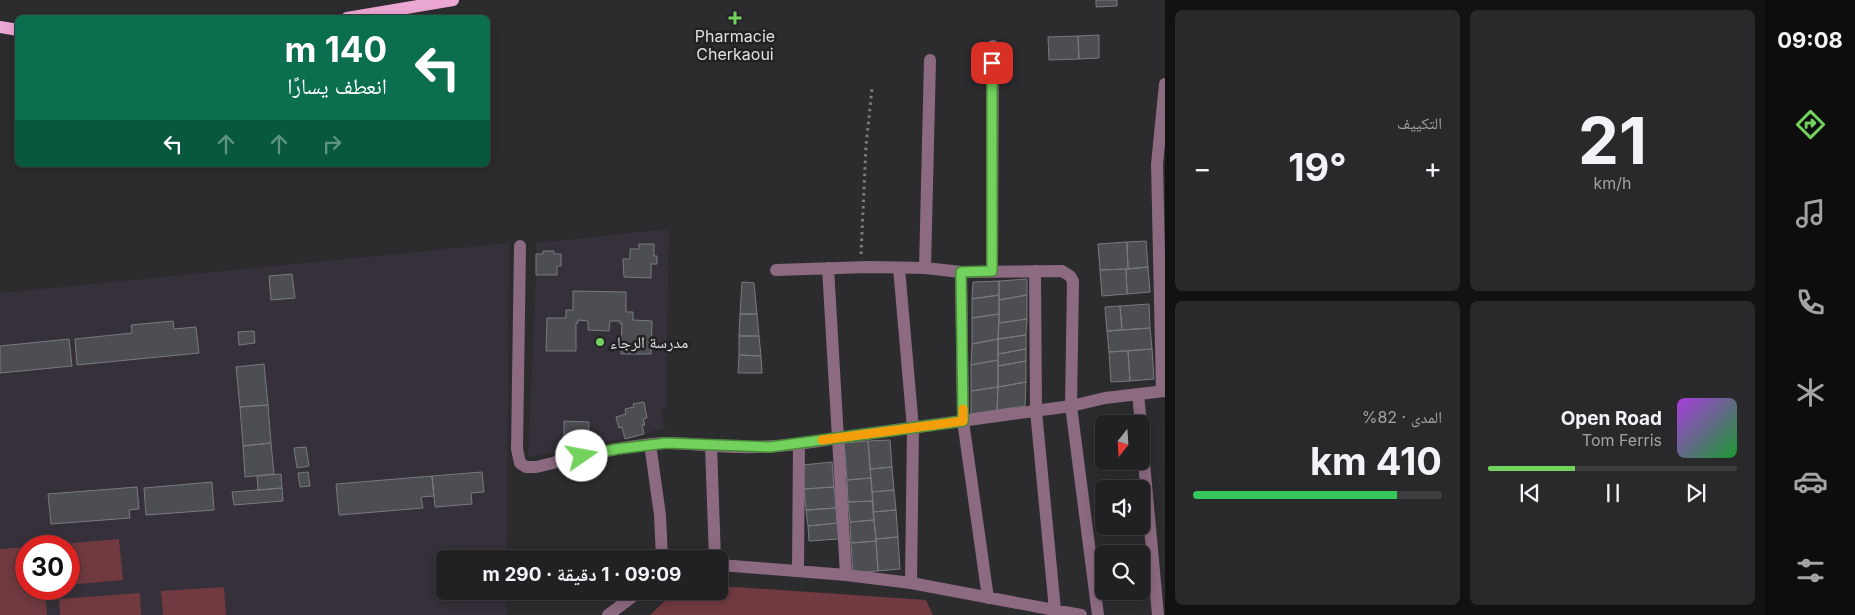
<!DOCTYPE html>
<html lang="ar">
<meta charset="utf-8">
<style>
:root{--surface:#212022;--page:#29282a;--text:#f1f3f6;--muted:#a2a3a5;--line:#3e3e40;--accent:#72d25d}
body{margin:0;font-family:Inter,"Noto Naskh Arabic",sans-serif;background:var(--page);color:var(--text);direction:rtl;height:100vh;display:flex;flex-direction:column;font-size:19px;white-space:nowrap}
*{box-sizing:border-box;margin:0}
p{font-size:16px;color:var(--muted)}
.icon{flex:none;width:28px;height:28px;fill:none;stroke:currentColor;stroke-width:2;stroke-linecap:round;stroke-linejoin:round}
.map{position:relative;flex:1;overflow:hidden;direction:ltr}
.panel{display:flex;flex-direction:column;gap:10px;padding:10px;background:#121213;width:600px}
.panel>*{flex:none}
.banner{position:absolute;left:15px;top:15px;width:475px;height:152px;border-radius:8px;box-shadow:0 2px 12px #0003,0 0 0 1px var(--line);direction:rtl;background:#0b6e4f;color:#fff;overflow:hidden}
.needle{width:32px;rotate:197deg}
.buttons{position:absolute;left:1095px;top:415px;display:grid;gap:10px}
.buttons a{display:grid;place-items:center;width:55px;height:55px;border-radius:8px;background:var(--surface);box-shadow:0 2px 12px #0003,0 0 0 1px var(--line);font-size:25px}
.speed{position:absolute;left:15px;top:535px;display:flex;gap:10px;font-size:25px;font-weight:700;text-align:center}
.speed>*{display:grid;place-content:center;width:65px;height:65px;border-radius:50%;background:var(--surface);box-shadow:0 2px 12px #0003,0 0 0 1px var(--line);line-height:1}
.speed .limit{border:8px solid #d22;background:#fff;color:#111}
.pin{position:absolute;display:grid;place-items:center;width:42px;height:42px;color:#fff;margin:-21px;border-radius:10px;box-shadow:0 2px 8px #0006}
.me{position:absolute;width:55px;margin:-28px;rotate:78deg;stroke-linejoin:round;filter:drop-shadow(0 0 4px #0008)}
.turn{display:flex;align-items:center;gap:18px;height:105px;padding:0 20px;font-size:22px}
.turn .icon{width:65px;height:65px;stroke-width:2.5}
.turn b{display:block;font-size:35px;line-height:42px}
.lanes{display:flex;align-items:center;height:48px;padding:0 20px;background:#0003;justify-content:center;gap:25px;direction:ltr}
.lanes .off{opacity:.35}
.big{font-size:38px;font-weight:700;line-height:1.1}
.panel .widget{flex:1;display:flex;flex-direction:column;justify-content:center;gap:8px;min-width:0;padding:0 18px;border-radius:8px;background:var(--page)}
.panel .dial{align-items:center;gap:0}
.dial b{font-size:65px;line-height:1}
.song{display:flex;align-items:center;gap:15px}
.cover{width:60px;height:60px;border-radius:8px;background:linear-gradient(135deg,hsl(280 70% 55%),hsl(130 70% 35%))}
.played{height:5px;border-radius:2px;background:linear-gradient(90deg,var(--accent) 35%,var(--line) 35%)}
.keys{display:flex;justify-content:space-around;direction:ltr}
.heat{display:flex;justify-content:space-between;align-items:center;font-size:28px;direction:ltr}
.charge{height:8px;border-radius:4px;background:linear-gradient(90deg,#34c759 82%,var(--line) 0)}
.panel .tiles{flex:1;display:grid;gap:10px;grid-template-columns:repeat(2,1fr)}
.trip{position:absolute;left:436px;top:550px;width:292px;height:50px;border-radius:8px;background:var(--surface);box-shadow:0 2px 12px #0003,0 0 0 1px var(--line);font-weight:700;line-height:50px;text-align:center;direction:rtl}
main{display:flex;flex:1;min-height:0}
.tab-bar{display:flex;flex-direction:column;width:90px;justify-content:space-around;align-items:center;background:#0d0d0e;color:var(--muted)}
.tab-bar .icon{width:35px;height:35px}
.tab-bar .selected{color:var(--accent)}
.tab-bar b{font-size:22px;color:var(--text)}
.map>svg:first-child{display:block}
.built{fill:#353039;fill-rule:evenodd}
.green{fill:#703a40}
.building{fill:#4d4e52;stroke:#797a7e}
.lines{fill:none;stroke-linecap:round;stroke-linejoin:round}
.path{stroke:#7d7c7e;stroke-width:3;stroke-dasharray:2.5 4;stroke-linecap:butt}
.minor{stroke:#8c6a80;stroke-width:12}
.major{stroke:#eca8d4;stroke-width:12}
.route-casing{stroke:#4a883c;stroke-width:12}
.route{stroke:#72d25d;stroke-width:9}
.slow{stroke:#f59e0b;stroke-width:9}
.poi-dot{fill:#72d25d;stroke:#232124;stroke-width:2}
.labels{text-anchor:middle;stroke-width:5;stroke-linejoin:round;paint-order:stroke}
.poi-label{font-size:16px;fill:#e0dfe1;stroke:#232124}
</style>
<main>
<nav class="tab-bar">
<b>09:08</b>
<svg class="icon selected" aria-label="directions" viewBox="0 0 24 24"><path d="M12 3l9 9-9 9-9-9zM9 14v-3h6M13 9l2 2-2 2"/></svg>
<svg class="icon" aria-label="music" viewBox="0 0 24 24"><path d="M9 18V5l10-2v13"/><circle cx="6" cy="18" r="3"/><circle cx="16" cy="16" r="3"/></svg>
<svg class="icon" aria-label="phone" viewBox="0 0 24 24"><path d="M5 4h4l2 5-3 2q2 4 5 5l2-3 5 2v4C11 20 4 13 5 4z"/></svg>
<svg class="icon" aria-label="climate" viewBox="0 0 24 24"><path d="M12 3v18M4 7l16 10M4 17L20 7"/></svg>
<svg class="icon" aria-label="car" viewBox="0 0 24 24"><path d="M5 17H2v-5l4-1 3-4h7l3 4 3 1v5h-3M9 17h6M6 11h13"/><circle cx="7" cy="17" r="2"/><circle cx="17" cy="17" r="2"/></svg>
<svg class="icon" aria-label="filters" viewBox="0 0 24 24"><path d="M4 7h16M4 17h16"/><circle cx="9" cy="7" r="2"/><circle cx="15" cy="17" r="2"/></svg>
</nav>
<section class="panel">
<div class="tiles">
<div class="widget dial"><b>21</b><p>km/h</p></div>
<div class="widget"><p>التكييف</p>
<div class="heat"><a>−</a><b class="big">19°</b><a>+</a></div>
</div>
<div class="widget">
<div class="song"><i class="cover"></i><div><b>Open Road</b><p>Tom Ferris</p></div></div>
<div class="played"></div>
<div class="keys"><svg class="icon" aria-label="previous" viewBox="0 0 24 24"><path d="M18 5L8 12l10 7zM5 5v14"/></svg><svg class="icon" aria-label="pause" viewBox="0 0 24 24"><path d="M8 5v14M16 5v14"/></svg><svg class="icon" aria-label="next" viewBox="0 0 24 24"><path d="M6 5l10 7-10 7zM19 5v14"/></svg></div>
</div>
<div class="widget"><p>المدى · 82%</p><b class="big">410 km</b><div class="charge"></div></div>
</div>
</section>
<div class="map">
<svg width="1165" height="615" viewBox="0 0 1165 615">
<rect width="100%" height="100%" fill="#2c2b2e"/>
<path class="built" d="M669,229L666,409L661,410L665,428L625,439L528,457L536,275V243Z
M509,243L507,559H445V591H507L506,615H0V293ZM26,546H69V589H26Z"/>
<path class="green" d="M119,539L123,580L69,585V546H62V544Z
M26,547V589H45L47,615H0V549Z
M720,586L926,600L933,615H650L675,591H720Z
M224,587L226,615H163L161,591Z
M140,593L141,615H60L59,599Z"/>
<path class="building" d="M1096,0H1117V6L1096,7Z
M1099,35V58L1079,59L1078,36Z
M1078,36L1079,59L1049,60L1048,37Z
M1146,241L1148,267L1128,269L1127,242Z
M1127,242L1128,269L1100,270L1098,244Z
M639,244H654V256H657V264H651V278L624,277L623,259H630V249H639Z
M543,251H554V254H561V266H557V275H536V254H543Z
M1148,267L1150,292L1127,294L1126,269Z
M1126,269L1127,294L1102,296L1100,270Z
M292,274L295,298L271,300L269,276Z
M1027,279V295L999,300V281Z
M999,281V295L972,299L973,282Z
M742,282L754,283L757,314H740Z
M573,291L626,292V312H633V320L652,321L651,354H621L622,323L620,324V321H610L609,331L588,330V321L578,320V323H576V351H546L547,318H566V310H573Z
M999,295V314L972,318V299Z
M1027,295V319L999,323V300Z
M1149,304L1150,328L1122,330L1120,306Z
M1120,306L1122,330L1107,331L1105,307Z
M740,314H757L759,336H739Z
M999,314L998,339L972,344V318Z
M1027,319L1026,335L998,339L999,323Z
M173,321L174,329L196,327L199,353L77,365L75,339L132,333L131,325Z
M1150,328L1152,349L1109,352L1107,331Z
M254,331L255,343L239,345L238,332Z
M1026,335V349L998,354V339Z
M739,336H759L761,356L739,355Z
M69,339L72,366L0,373V346Z
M998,339V360L971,365L972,344Z
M1026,349V361L998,366V354Z
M1152,349L1154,379L1130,381L1128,351Z
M1128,351L1130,381L1111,382L1109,352Z
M739,355L761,356L762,373H738Z
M998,360V387L971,391V365Z
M1026,361V382L998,387V366Z
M264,364L268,405L240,407L236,367Z
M1026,382L1025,406L997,410L998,387Z
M998,387L997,410L971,414V391Z
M644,402L647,418L643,419L645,425H642L644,434L625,439L622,427L619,428L616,417L626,414L625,409L634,407L633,404Z
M268,405L271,443L243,446L240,407Z
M564,421L589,422L588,438L564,437Z
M890,440L892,467L870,469L868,441Z
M868,441L871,478L847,480L844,443Z
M271,443L274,474L245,477L243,446Z
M306,447L309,466L297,468L294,448Z
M832,462L834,487L804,489L802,465Z
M892,467L894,490L872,492L870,469Z
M308,472L310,486L300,487L298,473Z
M482,472L484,492L471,493L472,504L435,507L432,476Z
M281,474L282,488L258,490L257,476Z
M432,476L434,496L421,497L423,508L339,515L336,484Z
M871,478L873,501L848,502L847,480Z
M212,482L214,510L146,515L144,488Z
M137,487L139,509L129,510L130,518L51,524L48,494Z
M834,487L836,508L806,510L804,489Z
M282,488L283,501L234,505L232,492Z
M894,490L896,510L873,512L872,492Z
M873,501L874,520L850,522L848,502Z
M836,508L837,523L808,526L806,510Z
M896,510L898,537L876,539L873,512Z
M874,520L876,541L851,543L850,522Z
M837,523L839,539L809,541L808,526Z
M898,537L900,569L878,571L876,539Z
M876,541L878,571L853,573L851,543Z"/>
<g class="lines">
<path class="path" d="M861,254L866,146L872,88"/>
<path class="minor" d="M520,246L517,449L520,463L526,467H536C578,457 620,446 663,443C688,442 714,447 739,447C773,448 804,444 837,438L1071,406L1105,398L1165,391
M828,268L846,575
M899,268L913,428L911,583
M925,268L930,60
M776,270L869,267L925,268L961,272L1062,271L1070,276L1073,281L1071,406L1098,615
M992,271L993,46
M1035,271L1036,411L1055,610
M961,272L963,421L988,598
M1162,391L1157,164L1165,84
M1138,394L1141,424
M1141,430L1158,615
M650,444L660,515L662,559
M711,446L715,559
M720,565L846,575L911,583L1081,615
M798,571L799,445
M608,615L640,591"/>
<path class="major" d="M347,18L453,0
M0,27L18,30"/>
</g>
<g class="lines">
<defs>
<path id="route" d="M582,456L617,449L666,443L770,447L963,421L961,272L992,271V63"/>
</defs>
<use href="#route" class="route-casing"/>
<use href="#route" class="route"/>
<path class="slow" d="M822,440L963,421V409"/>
</g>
<g class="poi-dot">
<path d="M732.5 10.5h5v5h5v5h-5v5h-5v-5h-5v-5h5z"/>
<circle cx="600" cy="342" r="5"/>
</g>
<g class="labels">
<g class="poi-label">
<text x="735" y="42">Pharmacie<tspan x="735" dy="18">Cherkaoui</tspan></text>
<text x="610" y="348" text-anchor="start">مدرسة الرجاء</text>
</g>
</g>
</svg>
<div class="buttons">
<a><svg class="needle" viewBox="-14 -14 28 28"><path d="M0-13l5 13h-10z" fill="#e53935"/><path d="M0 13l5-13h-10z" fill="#a2a3a5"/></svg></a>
<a><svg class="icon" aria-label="sound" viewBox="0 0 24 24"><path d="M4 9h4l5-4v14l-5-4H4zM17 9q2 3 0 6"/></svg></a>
<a><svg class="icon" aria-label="search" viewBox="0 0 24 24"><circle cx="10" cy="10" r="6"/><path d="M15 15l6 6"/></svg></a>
</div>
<div class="speed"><div class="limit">30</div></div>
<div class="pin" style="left:992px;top:63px;background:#d93025"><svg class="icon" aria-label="arrive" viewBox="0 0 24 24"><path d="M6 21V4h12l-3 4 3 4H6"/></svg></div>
<svg class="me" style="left:582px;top:456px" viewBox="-20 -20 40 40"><circle r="19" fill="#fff"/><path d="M0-13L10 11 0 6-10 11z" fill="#72d25d"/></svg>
<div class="trip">09:09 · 1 دقيقة · 290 m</div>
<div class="banner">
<div class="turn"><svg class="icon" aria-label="left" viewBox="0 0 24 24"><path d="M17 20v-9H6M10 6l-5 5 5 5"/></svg><div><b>140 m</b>انعطف يسارًا</div></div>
<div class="lanes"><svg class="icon" aria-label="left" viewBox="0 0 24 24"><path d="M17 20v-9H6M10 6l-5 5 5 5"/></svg><svg class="icon off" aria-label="ahead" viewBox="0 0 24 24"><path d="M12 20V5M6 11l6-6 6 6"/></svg><svg class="icon off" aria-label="ahead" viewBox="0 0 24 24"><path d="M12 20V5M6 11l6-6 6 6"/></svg><svg class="icon off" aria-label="right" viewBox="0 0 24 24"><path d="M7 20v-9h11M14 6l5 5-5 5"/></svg></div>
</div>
</div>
</main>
